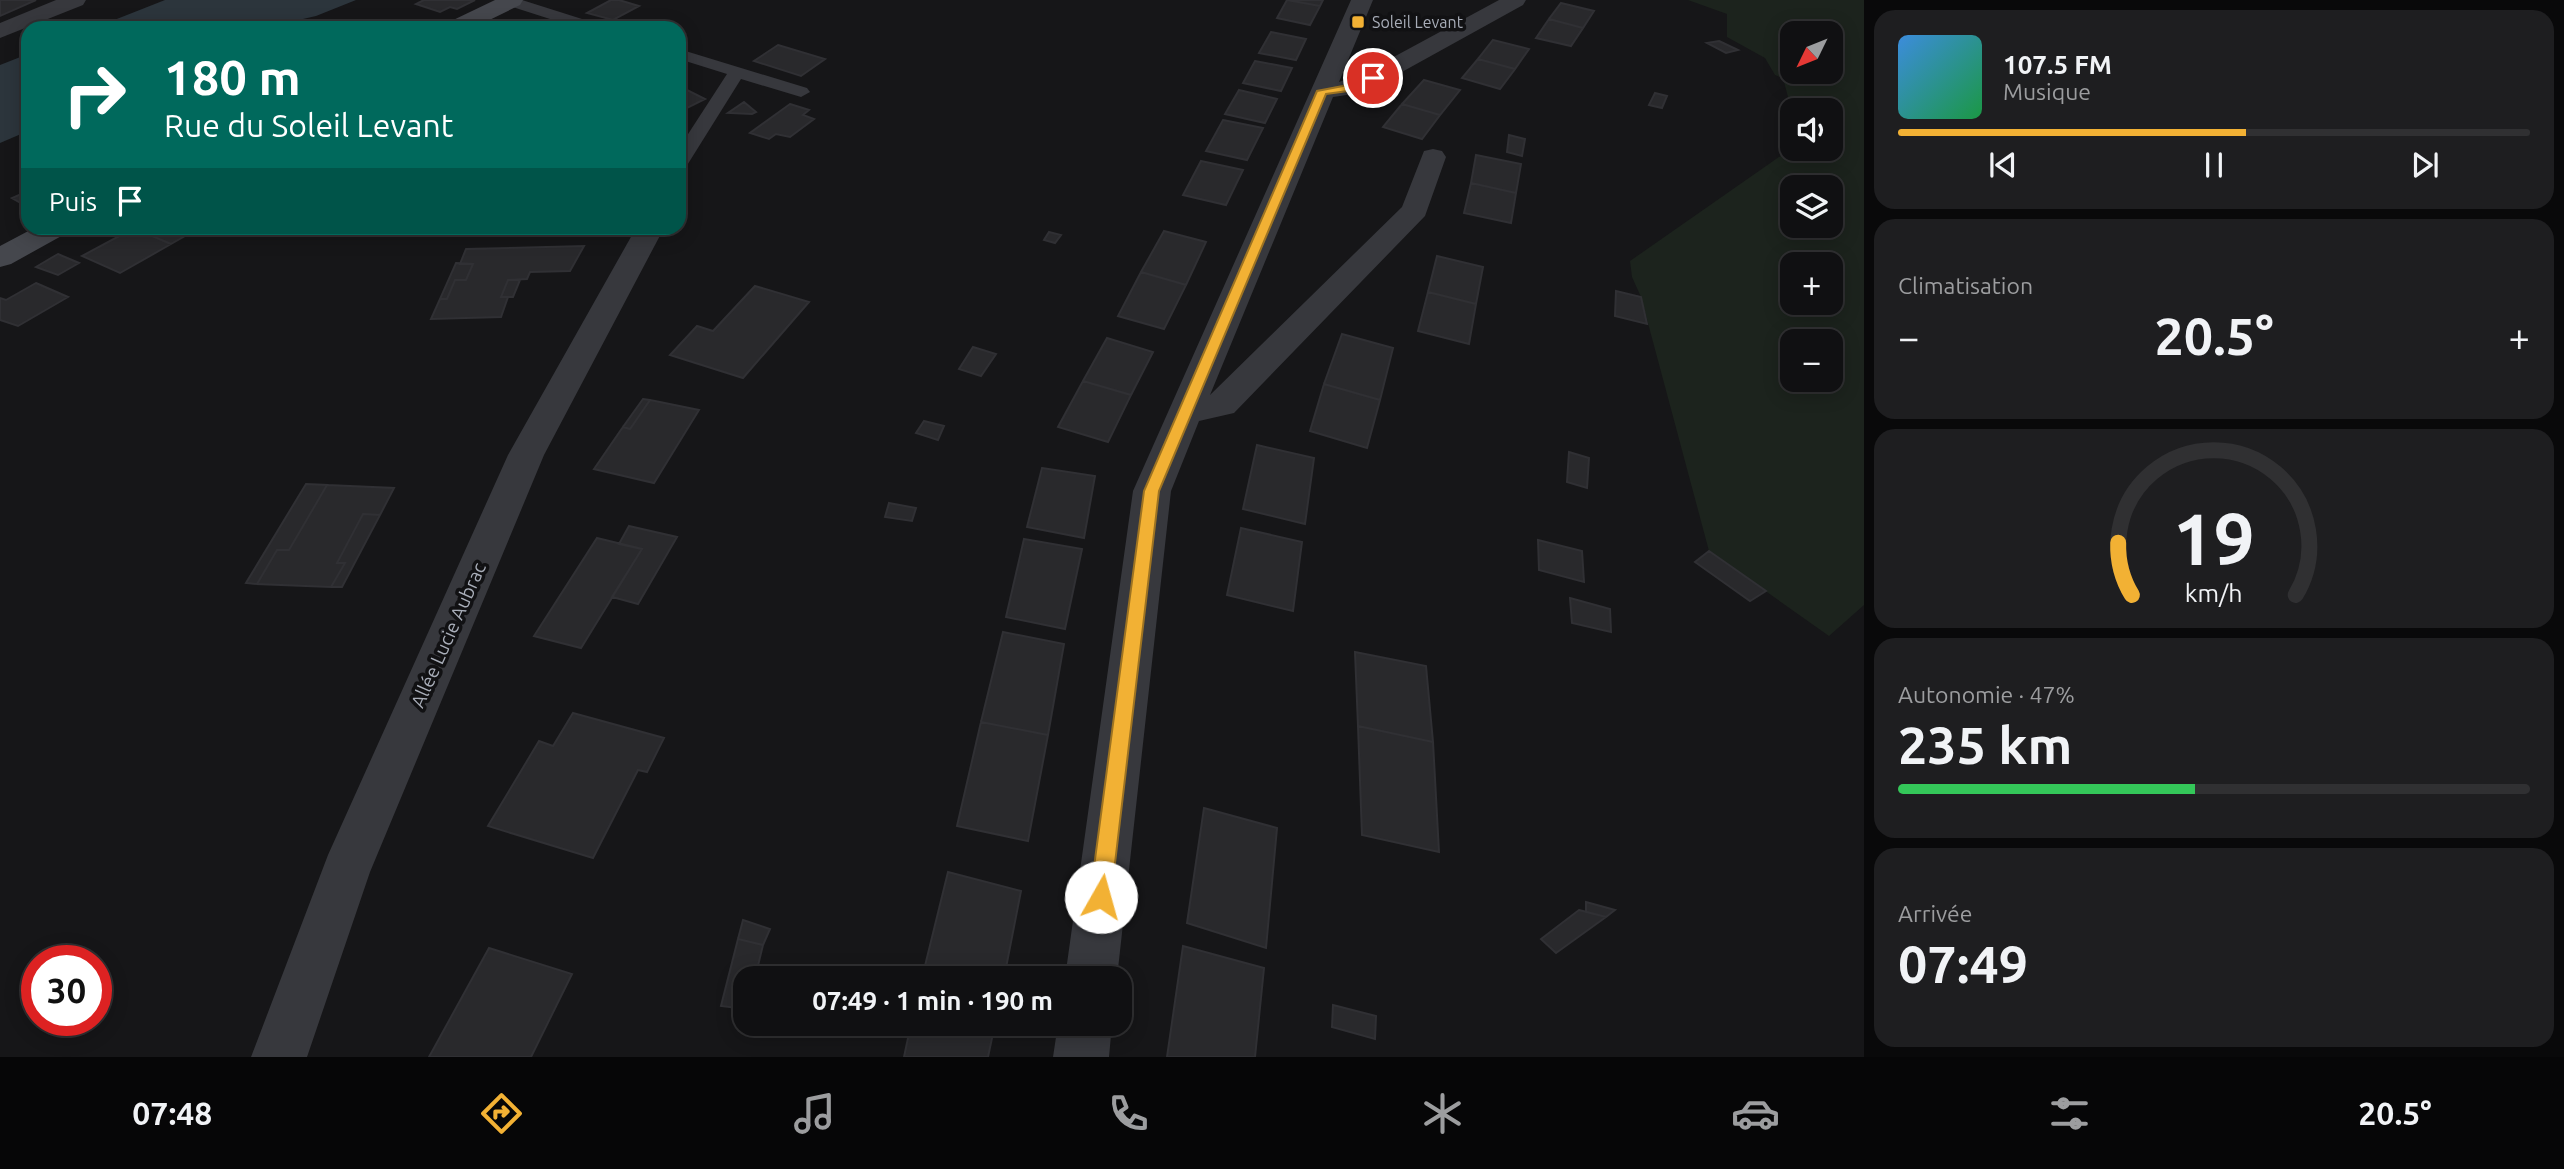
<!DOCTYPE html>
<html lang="fr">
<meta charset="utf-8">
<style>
:root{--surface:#101012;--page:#1e1e20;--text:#f1f3f6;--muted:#9c9d9f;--line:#303032;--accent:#f2b134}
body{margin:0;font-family:Ubuntu,sans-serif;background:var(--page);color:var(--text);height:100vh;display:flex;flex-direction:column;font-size:26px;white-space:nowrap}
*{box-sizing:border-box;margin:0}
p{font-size:23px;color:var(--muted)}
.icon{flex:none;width:38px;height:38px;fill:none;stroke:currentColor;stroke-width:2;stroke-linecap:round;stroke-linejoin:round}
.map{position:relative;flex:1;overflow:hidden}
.side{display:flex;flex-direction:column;gap:10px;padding:10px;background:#09090a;width:700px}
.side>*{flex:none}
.hud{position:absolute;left:21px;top:21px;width:665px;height:214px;border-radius:21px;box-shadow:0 4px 18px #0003,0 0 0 2px var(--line);background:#00695c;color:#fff;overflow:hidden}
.needle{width:46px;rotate:227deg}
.buttons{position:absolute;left:1780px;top:21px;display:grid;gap:14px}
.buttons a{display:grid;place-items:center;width:63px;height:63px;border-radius:14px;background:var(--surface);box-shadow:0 4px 18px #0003,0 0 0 2px var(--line);font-size:35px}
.speed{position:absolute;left:21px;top:945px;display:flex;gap:14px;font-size:35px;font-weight:700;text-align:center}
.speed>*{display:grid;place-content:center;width:91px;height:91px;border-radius:50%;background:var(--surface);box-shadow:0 4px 18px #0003,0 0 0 2px var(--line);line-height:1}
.speed .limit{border:10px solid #d22;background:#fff;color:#111}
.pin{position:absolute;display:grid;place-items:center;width:60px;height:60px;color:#fff;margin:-30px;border:4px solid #fff;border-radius:50%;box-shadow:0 2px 7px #0007}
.me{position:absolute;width:77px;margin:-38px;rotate:7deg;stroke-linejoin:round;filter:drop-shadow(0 0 5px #0008)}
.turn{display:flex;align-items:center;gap:24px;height:147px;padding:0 28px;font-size:32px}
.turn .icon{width:91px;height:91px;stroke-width:2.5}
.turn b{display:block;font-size:49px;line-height:60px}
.then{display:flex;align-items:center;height:66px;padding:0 28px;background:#0003;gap:14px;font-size:26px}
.big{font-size:52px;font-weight:700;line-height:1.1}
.side .card{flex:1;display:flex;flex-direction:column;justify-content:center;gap:10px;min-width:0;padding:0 24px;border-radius:21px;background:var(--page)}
.side .dial{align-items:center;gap:0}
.dial svg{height:182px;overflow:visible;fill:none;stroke:var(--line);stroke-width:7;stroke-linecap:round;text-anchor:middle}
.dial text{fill:var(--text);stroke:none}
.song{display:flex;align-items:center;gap:21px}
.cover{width:84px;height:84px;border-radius:10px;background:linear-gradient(135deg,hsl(210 70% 55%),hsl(140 70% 35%))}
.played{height:7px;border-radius:4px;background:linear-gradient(90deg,var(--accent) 55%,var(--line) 55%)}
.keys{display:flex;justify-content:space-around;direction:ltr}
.heat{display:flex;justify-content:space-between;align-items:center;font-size:38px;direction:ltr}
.charge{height:10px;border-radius:5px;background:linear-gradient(90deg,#34c759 47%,var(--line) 0)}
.trip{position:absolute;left:733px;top:966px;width:399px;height:70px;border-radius:21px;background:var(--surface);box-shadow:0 4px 18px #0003,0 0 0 2px var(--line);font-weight:700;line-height:70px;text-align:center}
.dock{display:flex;height:112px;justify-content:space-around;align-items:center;background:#060607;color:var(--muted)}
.dock .icon{width:49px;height:49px}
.dock .selected{color:var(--accent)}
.dock b{font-size:32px;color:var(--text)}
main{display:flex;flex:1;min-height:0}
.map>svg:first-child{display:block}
.green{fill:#1c231d;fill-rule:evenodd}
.water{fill:#2c353c}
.building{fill:#29292c;stroke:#303034;stroke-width:2}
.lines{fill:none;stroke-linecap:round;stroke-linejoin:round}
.lane{fill:#37383d;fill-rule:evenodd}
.street{fill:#37383d;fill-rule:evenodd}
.secondary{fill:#45474d;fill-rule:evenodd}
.route{fill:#f2b134;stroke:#9d7322;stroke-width:2}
.poi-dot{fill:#f2b134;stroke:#111113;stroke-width:2.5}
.labels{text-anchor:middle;stroke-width:7;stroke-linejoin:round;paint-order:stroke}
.far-poi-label{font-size:16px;fill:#a8adb8;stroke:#111113;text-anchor:start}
.street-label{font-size:19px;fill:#a8adb8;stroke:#111113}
</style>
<main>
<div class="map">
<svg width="1864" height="1057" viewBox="0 0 1864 1057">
<rect width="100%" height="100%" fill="#161618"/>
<path class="green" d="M1688,0H1864V605L1829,636L1709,551L1641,297L1632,277L1630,261L1789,150L1792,112L1783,78L1775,75L1765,58L1727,37V14ZM1792,33H1830V72H1792ZM1792,110H1830V149H1792ZM1792,187H1830V226H1792ZM1792,264H1830V303H1792ZM1792,341H1830V380H1792Z"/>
<path class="water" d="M165,0H356L316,16L264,28H94Z
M28,54V131L0,143V65Z"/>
<path class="building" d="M0,0H36L0,16Z
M424,0H475L457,9L450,7L440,12L416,4Z
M611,0H619L639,6L613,20L587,13Z
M1287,0H1323L1320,6Z
M1287,0L1320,6L1310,25L1277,18Z
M1561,3L1594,11L1583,28L1549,19Z
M1549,19L1583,28L1571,46L1536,38Z
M541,20L565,28H525Z
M1271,32L1306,39L1296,60L1259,53Z
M1493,40L1529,49L1515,69L1478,59Z
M1719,41L1738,50L1726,53L1707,43Z
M778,45L825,59L801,76L754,61Z
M1478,59L1515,69L1500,89L1462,78Z
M1255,61L1292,68L1281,91L1243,83Z
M1424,80L1460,90L1440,115L1402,104Z
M679,86L705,99L679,112Z
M1239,90L1277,99L1265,123L1225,114Z
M1655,93L1667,96L1662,108L1649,105Z
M744,102L756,112L752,114L728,113Z
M790,104L809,110L803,115L814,119L790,137L776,134L769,139L750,133Z
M1402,104L1440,115L1422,139L1383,127Z
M1223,120L1263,128L1247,160L1206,151Z
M1509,135L1525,139L1522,156L1507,152Z
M1476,155L1521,164L1516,193L1471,183Z
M1201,161L1243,170L1226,205L1183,195Z
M1471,183L1516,193L1511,223L1464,213Z
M28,191V207L12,198Z
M142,228H199L171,244L138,230Z
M138,230L171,244L120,273L82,256L123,234L126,236Z
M1164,231L1206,242L1186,285L1141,272Z
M1049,232L1061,235L1055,243L1044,240Z
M584,246L570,271L530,272L527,279L508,280L501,297H508L501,317L431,319L440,299H447L455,280H466L473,264H460L466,249Z
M58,254L79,263L58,275L36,267Z
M1437,256L1483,267L1476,304L1428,292Z
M456,263L473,264L466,280H455L447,299H440Z
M1141,272L1186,285L1164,329L1118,316Z
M508,280H520L513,297H501Z
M36,283L68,297L18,326L0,320V298L6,300Z
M755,286L809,302L743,378L670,355L697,326L713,331Z
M1616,291L1641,297L1647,324L1615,316Z
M1428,292L1476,304L1469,344L1418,331Z
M1342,334L1393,348L1380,400L1324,384Z
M1107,338L1153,352L1131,395L1083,381Z
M973,347L996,354L981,376L959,369Z
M1083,381L1131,395L1108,442L1058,427Z
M1324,384L1380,400L1367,448L1310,431Z
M643,399L650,400L630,429L623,427Z
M650,400L699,410L654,483L594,469L623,427L630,429Z
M924,421L944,426L938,440L916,433Z
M1257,445L1314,458L1305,524L1243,509Z
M1569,452L1589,458L1587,488L1567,482Z
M1042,468L1095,476L1084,538L1027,527Z
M306,484L327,485L289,550H277L257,584L246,583Z
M327,485L394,488L380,515L363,514L337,563H345L331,587L257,584L277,550H289Z
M889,503L916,508L912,521L885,517Z
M363,514L380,515L342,587H331L345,563H337Z
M629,526L677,537L638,604L612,597L642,549L619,544Z
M1241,528L1302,542L1293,611L1227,595Z
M597,538L642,549L581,648L534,636Z
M1024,539L1082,549L1065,629L1006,617Z
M1538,540L1582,551L1584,582L1539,570Z
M1709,551L1766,591L1750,601L1695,562Z
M1570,598L1610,609L1611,632L1572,623Z
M1003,632L1064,644L1048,735L981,722Z
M1355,652L1426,666L1433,742L1358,726Z
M573,713L664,738L647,772L638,770L593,858L488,826L539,741L553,746Z
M981,722L1048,735L1028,841L957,826Z
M1358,726L1433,742L1439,852L1362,835Z
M1204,808L1277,828L1266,948L1187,923Z
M948,872L1021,891L1004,978H922Z
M1586,902L1615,910L1606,917L1586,912Z
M1579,910L1606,917L1556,953L1541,939Z
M743,920L770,929L763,945L738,939Z
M738,939L763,945L755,978H746V1009L721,1006Z
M1183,946L1264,968L1255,1057H1167Z
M489,948L572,974L531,1057H429Z
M1333,1005L1376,1016L1375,1039L1332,1027Z
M911,1024H995L988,1057H904Z"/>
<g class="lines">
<path class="lane" d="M522,0L601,25L603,28H578L503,4L501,1Z
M679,49L807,88L810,92L801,97L741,79L686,167L679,169V148L727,74L679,59Z"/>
<path class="street" d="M56,0H86L83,5L0,38V23Z
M1351,0H1373L1339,82L1364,73L1499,0H1526L1523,5L1382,83L1353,94L1333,97L1210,395L1402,207L1424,151L1433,149L1442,151L1446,157L1425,216L1234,413L1199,421L1171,491L1117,978H1065L1133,491Z
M636,228H664L544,455L370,872L307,1057H251L328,855L508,455Z
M1058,1024H1112L1109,1057H1053Z"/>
<path class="secondary" d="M495,0H523L520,5L473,28H444L447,23Z
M34,228H69L65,234L11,264L0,267V246Z"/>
</g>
<path class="route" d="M1373,75L1376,76V80L1348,91L1326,94L1159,491L1111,897L1108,904L1101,907L1093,904L1090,897L1144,491L1317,91L1343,86Z"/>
<rect class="poi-dot" x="1351" y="15" width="14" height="14" rx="3.5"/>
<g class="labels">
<g class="far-poi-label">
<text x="1372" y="28">Soleil Levant</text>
</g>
<g class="street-label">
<text transform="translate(448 635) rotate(-66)" y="7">Allée Lucie Aubrac</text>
</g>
</g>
</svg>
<div class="buttons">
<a><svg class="needle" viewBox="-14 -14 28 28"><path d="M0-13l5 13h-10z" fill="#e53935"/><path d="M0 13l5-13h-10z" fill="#9c9d9f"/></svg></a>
<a><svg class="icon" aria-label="sound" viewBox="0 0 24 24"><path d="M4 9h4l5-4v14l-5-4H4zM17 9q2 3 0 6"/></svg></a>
<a><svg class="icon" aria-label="layers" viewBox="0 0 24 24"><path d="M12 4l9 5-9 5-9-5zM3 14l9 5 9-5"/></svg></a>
<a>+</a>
<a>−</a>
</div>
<div class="speed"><div class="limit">30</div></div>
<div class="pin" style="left:1373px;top:78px;background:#d93025"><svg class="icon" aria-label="arrive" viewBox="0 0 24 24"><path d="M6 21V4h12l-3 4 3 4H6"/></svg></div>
<svg class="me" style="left:1101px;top:897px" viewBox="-20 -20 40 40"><circle r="19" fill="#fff"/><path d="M0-13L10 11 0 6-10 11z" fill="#f2b134"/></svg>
<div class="trip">07:49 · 1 min · 190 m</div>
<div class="hud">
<div class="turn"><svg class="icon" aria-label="right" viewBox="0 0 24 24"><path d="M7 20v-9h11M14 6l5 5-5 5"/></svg><div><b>180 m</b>Rue du Soleil Levant</div></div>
<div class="then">Puis<svg class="icon" aria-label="arrive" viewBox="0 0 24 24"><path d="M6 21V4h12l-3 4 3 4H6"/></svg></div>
</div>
</div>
<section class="side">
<div class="card">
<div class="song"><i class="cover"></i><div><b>107.5 FM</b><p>Musique</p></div></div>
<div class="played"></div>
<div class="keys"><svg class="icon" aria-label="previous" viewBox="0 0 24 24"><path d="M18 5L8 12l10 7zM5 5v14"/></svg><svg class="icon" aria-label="pause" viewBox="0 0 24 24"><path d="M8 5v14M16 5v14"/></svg><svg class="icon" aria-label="next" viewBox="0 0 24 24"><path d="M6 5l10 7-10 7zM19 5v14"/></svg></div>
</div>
<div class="card"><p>Climatisation</p>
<div class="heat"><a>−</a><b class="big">20.5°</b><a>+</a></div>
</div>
<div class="card dial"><svg viewBox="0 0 100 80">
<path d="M14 69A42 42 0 1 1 86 69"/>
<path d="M14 69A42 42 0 0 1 8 46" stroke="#f2b134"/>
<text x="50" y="56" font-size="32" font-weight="700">19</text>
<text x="50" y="72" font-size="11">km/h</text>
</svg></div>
<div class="card"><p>Autonomie · 47%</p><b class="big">235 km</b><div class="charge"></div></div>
<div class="card"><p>Arrivée</p><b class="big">07:49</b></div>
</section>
</main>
<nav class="dock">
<b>07:48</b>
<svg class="icon selected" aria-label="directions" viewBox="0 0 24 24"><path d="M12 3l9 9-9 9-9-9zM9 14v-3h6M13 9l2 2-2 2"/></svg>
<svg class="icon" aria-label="music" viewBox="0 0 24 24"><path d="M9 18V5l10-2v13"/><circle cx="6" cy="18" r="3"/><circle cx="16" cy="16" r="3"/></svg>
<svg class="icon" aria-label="phone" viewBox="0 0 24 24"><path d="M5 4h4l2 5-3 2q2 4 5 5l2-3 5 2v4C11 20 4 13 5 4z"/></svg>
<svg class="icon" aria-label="climate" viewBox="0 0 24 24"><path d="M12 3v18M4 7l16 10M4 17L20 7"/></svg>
<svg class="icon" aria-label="car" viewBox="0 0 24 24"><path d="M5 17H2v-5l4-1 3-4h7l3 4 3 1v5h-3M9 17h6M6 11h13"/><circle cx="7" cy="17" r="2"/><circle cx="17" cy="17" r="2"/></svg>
<svg class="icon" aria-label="filters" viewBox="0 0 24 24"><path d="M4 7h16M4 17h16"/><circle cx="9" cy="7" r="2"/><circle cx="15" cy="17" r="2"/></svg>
<b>20.5°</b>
</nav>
